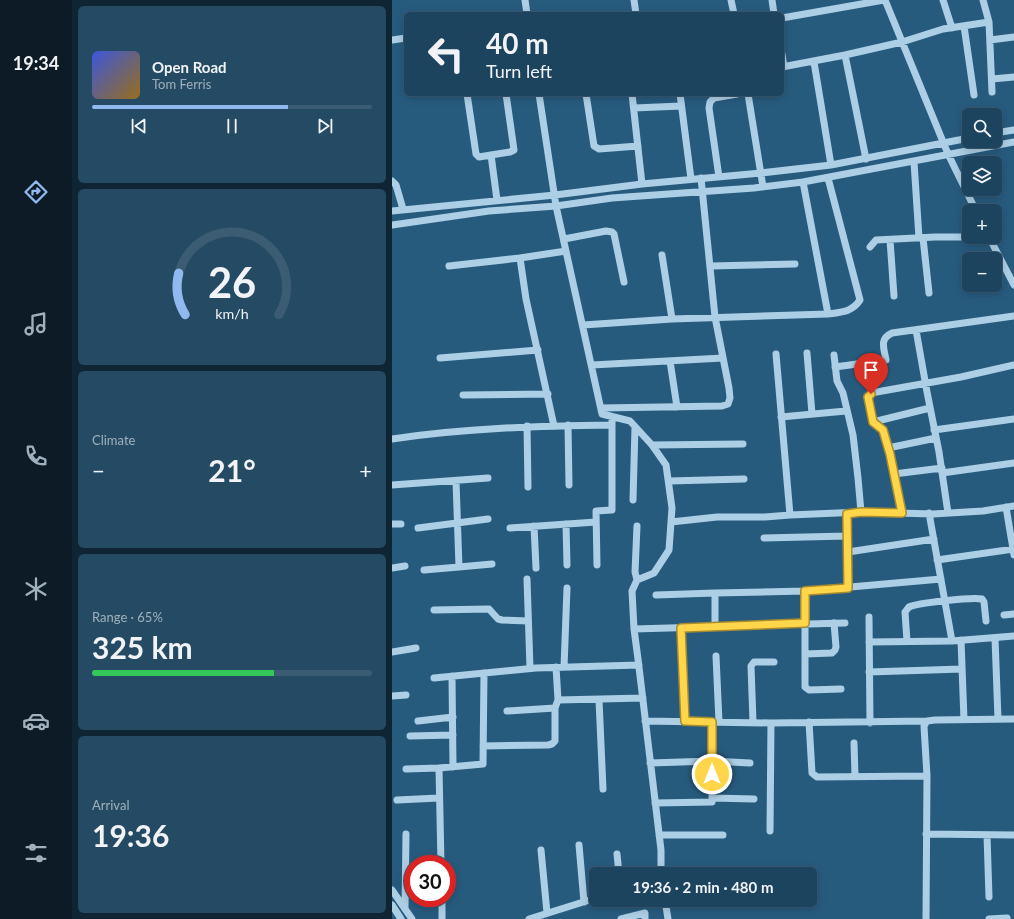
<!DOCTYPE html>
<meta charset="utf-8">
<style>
:root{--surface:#1d445e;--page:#254b64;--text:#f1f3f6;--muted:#a0b0bc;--line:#3b5c73;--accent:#90b9f0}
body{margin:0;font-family:Lato,sans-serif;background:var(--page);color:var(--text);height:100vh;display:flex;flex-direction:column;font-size:15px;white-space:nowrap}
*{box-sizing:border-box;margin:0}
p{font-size:13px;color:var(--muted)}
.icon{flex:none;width:22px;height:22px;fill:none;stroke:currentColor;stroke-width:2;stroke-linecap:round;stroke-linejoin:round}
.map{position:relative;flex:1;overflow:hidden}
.details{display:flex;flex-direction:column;gap:6px;padding:6px;background:#102534;width:320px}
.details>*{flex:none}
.guide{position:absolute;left:12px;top:12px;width:380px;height:84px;border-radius:6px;box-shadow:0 2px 10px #0003,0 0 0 1px var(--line);background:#1d445e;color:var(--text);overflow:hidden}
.controls{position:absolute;left:570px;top:108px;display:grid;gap:8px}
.controls a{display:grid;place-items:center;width:40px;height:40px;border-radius:6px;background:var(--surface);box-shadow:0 2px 10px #0003,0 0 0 1px var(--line);font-size:20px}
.speed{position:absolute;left:12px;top:855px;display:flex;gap:8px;font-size:20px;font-weight:700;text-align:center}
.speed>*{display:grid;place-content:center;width:52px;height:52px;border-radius:50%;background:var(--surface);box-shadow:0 2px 10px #0003,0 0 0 1px var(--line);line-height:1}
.speed .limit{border:6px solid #d22;background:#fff;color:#111}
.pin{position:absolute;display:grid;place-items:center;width:34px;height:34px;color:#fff;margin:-41px -17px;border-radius:50% 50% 50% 0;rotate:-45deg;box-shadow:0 0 4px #0007}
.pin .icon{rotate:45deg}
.me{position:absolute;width:44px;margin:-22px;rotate:0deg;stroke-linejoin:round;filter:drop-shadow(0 0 3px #0008)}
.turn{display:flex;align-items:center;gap:14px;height:84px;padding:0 16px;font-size:18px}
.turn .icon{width:52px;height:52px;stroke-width:2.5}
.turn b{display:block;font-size:28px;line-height:34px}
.big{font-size:30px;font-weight:700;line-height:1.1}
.details .widget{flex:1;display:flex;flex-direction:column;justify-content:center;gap:6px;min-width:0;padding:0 14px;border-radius:6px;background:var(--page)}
.details .dial{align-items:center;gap:0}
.dial svg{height:104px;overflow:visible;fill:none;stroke:var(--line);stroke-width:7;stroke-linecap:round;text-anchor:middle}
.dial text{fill:var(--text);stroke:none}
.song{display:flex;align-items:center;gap:12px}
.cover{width:48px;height:48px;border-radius:6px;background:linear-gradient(135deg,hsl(230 70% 55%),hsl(40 70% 35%))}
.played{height:4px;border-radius:2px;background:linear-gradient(90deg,var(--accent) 70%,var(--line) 70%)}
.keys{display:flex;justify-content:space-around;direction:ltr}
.heat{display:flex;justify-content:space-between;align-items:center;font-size:22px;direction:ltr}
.charge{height:6px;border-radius:3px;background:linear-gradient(90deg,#34c759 65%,var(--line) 0)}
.trip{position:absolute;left:197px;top:867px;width:228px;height:40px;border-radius:6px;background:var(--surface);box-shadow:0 2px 10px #0003,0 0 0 1px var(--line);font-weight:700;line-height:40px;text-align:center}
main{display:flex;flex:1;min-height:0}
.menu{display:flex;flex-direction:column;width:72px;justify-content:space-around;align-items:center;background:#0c1b26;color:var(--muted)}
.menu .icon{width:28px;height:28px}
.menu .selected{color:var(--accent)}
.menu b{font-size:18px;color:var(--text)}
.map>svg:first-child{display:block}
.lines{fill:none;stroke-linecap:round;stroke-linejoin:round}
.minor{stroke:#adcfe5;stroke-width:7}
.route-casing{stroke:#a68a30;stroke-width:10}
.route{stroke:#ffd54a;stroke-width:7}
</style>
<main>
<nav class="menu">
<b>19:34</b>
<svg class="icon selected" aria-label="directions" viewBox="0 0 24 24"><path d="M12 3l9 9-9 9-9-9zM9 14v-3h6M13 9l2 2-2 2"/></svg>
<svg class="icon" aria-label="music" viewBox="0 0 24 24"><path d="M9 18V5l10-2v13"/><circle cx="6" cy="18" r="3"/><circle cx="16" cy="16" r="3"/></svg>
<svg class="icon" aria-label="phone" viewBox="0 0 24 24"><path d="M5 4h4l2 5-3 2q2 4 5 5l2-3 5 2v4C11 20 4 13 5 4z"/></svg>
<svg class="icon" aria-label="climate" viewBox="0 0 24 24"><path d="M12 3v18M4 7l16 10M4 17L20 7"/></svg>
<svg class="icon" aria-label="car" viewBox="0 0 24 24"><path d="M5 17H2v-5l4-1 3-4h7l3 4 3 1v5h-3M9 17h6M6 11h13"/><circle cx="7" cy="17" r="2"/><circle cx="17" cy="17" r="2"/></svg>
<svg class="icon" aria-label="filters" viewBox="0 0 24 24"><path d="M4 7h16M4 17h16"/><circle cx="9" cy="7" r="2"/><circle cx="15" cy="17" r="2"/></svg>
</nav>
<section class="details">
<div class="widget">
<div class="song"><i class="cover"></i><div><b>Open Road</b><p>Tom Ferris</p></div></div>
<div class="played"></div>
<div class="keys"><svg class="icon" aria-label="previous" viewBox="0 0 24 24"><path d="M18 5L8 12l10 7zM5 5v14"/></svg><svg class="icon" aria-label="pause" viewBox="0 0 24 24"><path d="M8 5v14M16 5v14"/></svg><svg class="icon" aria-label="next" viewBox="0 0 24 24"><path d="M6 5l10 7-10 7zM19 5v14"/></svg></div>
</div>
<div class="widget dial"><svg viewBox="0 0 100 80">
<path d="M14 69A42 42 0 1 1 86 69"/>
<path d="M14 69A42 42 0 0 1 9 37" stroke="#90b9f0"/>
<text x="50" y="56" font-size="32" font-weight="700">26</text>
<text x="50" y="72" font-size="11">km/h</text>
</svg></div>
<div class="widget"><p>Climate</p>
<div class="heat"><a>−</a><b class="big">21°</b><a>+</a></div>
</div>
<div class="widget"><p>Range · 65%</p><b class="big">325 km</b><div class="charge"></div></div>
<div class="widget"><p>Arrival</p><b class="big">19:36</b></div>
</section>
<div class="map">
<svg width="622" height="919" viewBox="0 0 622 919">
<rect width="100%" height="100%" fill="#275b7e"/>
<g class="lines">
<path class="minor" d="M133,0L135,14
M242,0L244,14
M339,0L342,14
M380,0L382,14
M493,0L556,154L584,211
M551,0L560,28
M390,18L492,0
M597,22L600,92
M572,26L582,95
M0,40L14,38
M598,40L622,37
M390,54L392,67
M453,55L474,159
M422,62L439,165
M390,67L453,55L510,42L551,29L597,22L591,0
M600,79L622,77
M75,94L84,154L87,157L99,155L105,200
M147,94L164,206L210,414L238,421L260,445L274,465L280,508L277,550L262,573L245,580L240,591L242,629L246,659L269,850V874
M194,94L202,146L207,149L246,146
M240,94L250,184
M288,94L299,179
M356,94L371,187
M242,108L289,106
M603,133L622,130
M99,155L118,152L122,150L114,94
M522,162L527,238
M327,177L317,108L318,102L322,98L345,94
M0,181L4,185L11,209
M411,182L436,314
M0,211L163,195L250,184L369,173L439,165L577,138
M0,225L97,211L164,206L220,198L362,188L411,182L622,142
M597,237L622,285
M531,238L537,293
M172,239L214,231L220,232L222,234L232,282
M498,240L502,296
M478,247L484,240L543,237H577
M270,255L280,319
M57,266L128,258
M319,266L403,264
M191,325L280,319L436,314C450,312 460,312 468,300L436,178
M524,330L535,392L547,452L556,513
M415,353L420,414
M384,354L398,515
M442,355L445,381L451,393L461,435L466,478L469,512
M48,358L146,350
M278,361L285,407
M200,365L331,358
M443,367L494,360C492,348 487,339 500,333L622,316
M71,395L156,394
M209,408L330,406L336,404L338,398L337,388L323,317L309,178
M389,417L454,411
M481,422L538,408
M176,425L177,485
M135,426L136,487
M162,426L134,299L128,258L174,251
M542,430L622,419
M0,439C73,428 146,426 220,425
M260,445L351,444
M496,448L544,438
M550,473L622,463
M502,474L550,468
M277,481L352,479
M0,485L96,478
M241,500L243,427
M614,507L622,555
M455,513L456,588
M511,513L498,454L491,430L481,422L476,397L479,393L569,377L622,365
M537,513L560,641
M279,522L325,517H373L398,515L469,512L541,514L591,511L622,506
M0,524H9
M174,524L175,565
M142,526L144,568
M245,526L243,572L245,580
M26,528L96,519
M118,528L204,522
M372,538L455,536
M456,552L542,539
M545,560L622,549
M205,565L204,511L220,510V420
M67,567L100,564
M0,568L13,566
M32,570L67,567L64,481
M135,579L138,668
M413,591V687L417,690L449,689
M264,595L323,593
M42,610L97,609L106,619L110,620L136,621
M612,615L622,614
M477,617L478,723
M323,626V593L413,591L549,579
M289,628L293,721
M242,629L453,623
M603,638L606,719
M569,640L572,720
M515,641L513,612C514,611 516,608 517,607C525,603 580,597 590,599L592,602L594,621
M477,642L560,641L622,636
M0,652L24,648
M413,654L440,653L443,650L444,647L442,623
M324,656L327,722
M172,667L175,588
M477,672L570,669
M60,676L61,767
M42,678L144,668L247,665
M0,696L14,695
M166,700L251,698
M207,700L211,789
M115,711L163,708
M26,721L61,717
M253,721L379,723L535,721
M361,722L359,666L362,662H382
M417,722L420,773L425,777L535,776
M18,736L61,735
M462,743L463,776
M91,746L156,745L160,744L163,741V708L166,700L164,667
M258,763L320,761L358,763
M14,769L47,768
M320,798L362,799
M5,800L47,798
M263,803L320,802V722
M378,831L379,723
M534,834L622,835
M267,835H331
M595,835L597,897
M187,845L192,902
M149,850L155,913
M225,854L227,874
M49,864L47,768L91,764L92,673
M0,890L20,919
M50,898V919
M273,900L276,919
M0,905L9,919
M13,909L14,834
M137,919L204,898
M229,919L253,913V919
M534,919L535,776L532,726L535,721L543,720L622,719
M597,919L615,918"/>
</g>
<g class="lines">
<defs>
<path id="route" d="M320,774V722L293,721L289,628L413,623V591L456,588L455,514L469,512L510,513L498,454L491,430L481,422L476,397L479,394"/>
</defs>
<use href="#route" class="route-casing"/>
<use href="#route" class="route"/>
</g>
</svg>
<div class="controls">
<a><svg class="icon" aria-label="search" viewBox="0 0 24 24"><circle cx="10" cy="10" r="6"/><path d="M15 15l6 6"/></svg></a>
<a><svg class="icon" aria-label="layers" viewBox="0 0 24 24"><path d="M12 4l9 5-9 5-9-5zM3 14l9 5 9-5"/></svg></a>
<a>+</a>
<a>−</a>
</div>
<div class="speed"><div class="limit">30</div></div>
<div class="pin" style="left:479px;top:394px;background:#d93025"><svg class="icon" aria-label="arrive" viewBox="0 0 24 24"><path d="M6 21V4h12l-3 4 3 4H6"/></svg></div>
<svg class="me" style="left:320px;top:774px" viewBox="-20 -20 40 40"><circle r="17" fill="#ffd54a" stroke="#fff" stroke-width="3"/><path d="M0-11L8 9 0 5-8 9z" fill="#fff"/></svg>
<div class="trip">19:36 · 2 min · 480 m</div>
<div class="guide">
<div class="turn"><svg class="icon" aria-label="left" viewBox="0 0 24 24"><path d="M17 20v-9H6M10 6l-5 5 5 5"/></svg><div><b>40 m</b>Turn left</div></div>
</div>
</div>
</main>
